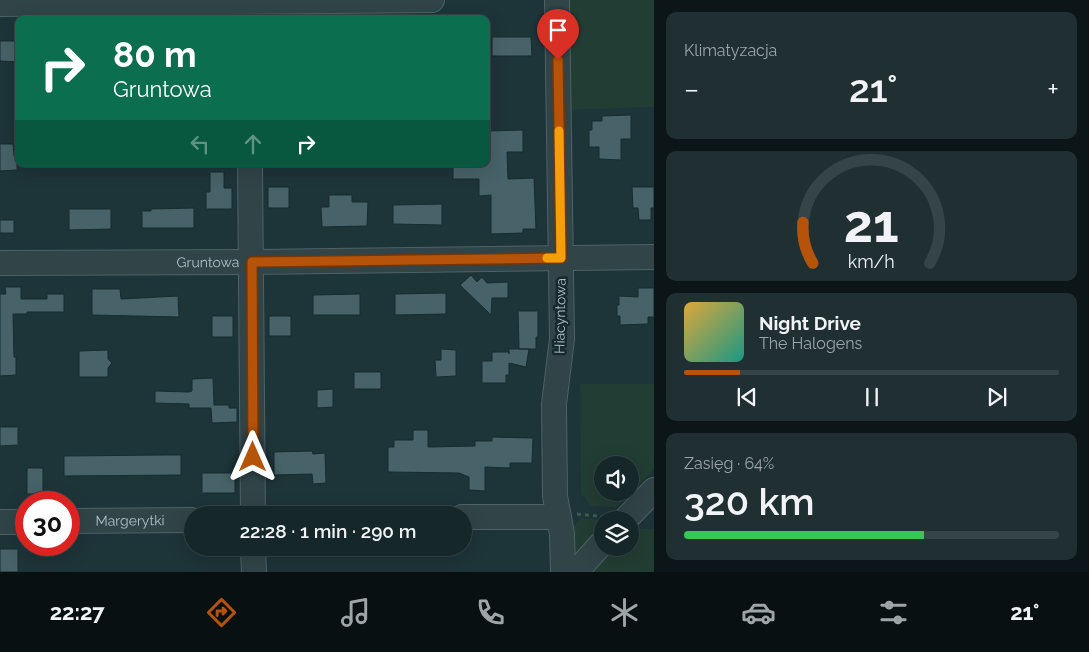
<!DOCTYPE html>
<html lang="pl">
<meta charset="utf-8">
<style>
:root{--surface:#16272a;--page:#1f2f32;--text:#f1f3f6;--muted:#9ea5a8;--line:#354447;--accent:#b45309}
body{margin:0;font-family:Raleway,sans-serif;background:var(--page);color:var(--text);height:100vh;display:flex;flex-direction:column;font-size:19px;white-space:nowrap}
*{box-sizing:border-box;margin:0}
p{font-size:16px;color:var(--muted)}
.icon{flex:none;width:28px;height:28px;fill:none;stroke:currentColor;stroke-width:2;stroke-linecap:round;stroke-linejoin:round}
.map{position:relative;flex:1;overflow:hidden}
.side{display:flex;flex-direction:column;gap:12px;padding:12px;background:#0c1517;width:435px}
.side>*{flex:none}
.guide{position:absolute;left:15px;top:15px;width:475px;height:152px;border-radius:10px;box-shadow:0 5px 20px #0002,0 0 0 1px var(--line);background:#0b6e4f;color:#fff;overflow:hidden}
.buttons{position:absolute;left:594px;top:456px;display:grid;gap:10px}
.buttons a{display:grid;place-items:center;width:45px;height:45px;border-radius:50%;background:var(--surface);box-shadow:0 5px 20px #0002,0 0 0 1px var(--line);font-size:25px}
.speed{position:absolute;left:15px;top:491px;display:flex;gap:10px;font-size:25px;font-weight:700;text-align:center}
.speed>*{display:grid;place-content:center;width:65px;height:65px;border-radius:50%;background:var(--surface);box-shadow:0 5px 20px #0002,0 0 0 1px var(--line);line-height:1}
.speed .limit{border:8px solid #d22;background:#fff;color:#111}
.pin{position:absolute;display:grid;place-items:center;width:42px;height:42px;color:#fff;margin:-51px -21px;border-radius:50% 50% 50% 0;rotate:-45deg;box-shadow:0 0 5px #0007}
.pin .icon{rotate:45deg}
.me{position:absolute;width:55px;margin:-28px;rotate:0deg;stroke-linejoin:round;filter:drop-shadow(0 0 4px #0008)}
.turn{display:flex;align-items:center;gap:18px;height:105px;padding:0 15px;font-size:22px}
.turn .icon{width:65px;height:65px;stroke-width:2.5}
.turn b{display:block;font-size:35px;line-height:42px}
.lanes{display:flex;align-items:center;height:48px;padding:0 15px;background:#0003;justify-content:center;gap:25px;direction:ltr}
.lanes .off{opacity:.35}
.big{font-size:38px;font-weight:600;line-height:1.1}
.side .widget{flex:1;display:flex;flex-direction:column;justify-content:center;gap:8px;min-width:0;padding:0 18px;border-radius:10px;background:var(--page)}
.side .dial{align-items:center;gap:0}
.dial svg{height:130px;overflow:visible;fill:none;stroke:var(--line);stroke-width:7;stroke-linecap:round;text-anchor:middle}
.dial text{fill:var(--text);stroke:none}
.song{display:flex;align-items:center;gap:15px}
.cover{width:60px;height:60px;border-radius:8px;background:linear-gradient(135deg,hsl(40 70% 55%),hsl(170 70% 35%))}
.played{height:5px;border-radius:2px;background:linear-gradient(90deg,var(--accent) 15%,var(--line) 15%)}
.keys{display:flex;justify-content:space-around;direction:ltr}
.heat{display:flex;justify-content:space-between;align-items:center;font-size:28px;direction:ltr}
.charge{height:8px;border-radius:4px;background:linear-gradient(90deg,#34c759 64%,var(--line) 0)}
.trip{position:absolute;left:184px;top:506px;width:288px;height:50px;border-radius:25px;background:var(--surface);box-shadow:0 5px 20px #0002,0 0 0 1px var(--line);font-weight:600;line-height:50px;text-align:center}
.tab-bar{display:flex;height:80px;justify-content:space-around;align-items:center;background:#091011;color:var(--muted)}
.tab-bar .icon{width:35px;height:35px}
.tab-bar .current{color:var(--accent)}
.tab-bar b{font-size:22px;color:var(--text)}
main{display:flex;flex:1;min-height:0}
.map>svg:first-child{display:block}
.green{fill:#223d33;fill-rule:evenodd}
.building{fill:#476268;stroke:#182b2f}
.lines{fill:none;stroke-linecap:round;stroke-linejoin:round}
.minor-casing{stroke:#4e6267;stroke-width:26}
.path{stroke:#3e5950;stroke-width:3;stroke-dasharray:4 4;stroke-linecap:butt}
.minor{stroke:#314448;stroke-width:24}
.route-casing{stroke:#753606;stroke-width:12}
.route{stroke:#b45309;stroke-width:9}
.slow{stroke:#f59e0b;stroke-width:9}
.labels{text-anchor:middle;stroke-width:5;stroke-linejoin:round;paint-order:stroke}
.street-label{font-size:14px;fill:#aac0c6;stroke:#16292d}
</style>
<main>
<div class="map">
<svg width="654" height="572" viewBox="0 0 654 572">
<rect width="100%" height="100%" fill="#1d3438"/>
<path class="green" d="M565,0H654V107L564,110Z
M580,384H654V469L617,507L591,506L581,494ZM602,465H630V492H602Z
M581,518L602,520V532L574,559L568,539L575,538L574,526Z
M630,529H654V572H589L611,548H630Z"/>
<path class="building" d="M492,37H531L532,56H492Z
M0,41H19V62L0,61Z
M631,115V139H621V160L599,159V147H589V130H592V121H602V116Z
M523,130V152H507L508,179L534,178L536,229H523V233L491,234V195L479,196V179H453V164H488V131Z
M0,144H13L14,156H17V170L0,171Z
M210,172H224V188H232V209H206V192H210Z
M268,187H289V208H268Z
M632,187H654V208H651V220H639L638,208H633Z
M329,195H352V202H368L367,226L322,227L321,207H329Z
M442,204V225L393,224V205Z
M194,208V228H142V211H151V209Z
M69,209H111V229L69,230Z
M0,220H14V233H0Z
M471,275L477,282L482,277L487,283L508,282V298H492L491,315L460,285Z
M5,287H21V299H47V294H64V312H27V314H13L14,357H16V375L0,376V294H6Z
M638,288H654V317H648V324L620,325V316H617V305H619V296L638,297Z
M92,289H120L121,299L178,296L179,317L92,315Z
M446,293V314L395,315V294Z
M360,294V315H313V295Z
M518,311H538V337H536V349H519Z
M212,316H233V337H212Z
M269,316H291V336H269Z
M441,349L456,350V376L436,377L435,360H441Z
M509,349H529L526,367L509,363V375H506V383H482V361H492V352H509V354Z
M108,350V359L112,363L108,368V377H79V351Z
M354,372H381V389H354Z
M213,378L214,405H229V408H237V422L212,423L211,408H189V404L155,403V391L189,392L192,391V379Z
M333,389V407L317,408V390Z
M0,427H18V445L0,446Z
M413,430H428V447L475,446V441H492V437L533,438L532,463H510V468L485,467V491L469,490V477L459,473L388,472V447H394V440H413Z
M312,451L313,454L325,453L326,483L313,484L312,474L274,475V452Z
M165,455H181V475L64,476V456Z
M27,468H43V494H27Z
M202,473H235V493H202Z
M0,549H18V572H0Z"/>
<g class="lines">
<defs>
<g id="minor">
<path d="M557,0L562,339L554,404L555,496L562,534L563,572"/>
<path d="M0,4L432,0"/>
<path d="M250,164L253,515"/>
<path id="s1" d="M0,263L252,262L654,257"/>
<path d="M462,517H559"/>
<path d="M625,520L654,490"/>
<path id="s2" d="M69,521L192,520"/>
<path d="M0,522H26"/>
<path d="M253,548L254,572"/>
<path d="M576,572L602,543"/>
</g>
</defs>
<use href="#minor" class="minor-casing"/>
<path class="path" d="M577,514L608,517"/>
<use href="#minor" class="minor"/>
</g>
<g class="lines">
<defs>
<path id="route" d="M253,457L252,262L561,258L558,60"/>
</defs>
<use href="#route" class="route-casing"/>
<use href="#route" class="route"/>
<path class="slow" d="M547,258H561L559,131"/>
</g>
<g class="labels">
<g class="street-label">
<text dy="5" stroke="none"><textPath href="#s1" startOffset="208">Gruntowa</textPath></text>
<text transform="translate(560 316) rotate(-89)" y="5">Hiacyntowa</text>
<text dy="5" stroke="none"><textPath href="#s2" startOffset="61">Margerytki</textPath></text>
</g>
</g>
</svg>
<div class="buttons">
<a><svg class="icon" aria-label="sound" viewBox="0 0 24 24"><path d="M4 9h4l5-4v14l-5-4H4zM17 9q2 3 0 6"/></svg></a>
<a><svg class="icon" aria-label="layers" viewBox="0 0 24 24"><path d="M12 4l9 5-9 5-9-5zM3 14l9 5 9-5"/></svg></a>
</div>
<div class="speed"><div class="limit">30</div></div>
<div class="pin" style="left:558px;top:60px;background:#d93025"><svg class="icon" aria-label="arrive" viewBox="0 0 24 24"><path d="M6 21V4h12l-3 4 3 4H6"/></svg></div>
<svg class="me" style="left:253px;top:457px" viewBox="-20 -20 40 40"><path d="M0-17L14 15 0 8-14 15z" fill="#b45309" stroke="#fff" stroke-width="4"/></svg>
<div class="trip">22:28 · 1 min · 290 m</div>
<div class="guide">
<div class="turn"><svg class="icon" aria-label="right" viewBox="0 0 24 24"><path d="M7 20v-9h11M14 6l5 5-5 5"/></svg><div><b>80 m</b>Gruntowa</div></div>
<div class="lanes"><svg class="icon off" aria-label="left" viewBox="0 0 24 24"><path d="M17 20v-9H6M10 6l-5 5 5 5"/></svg><svg class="icon off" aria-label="ahead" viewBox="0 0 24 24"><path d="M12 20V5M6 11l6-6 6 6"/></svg><svg class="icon" aria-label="right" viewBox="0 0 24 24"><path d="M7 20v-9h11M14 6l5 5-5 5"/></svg></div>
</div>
</div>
<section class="side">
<div class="widget"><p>Klimatyzacja</p>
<div class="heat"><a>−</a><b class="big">21°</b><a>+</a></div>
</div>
<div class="widget dial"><svg viewBox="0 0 100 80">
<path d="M14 69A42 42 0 1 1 86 69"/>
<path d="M14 69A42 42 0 0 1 8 44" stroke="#b45309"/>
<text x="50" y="56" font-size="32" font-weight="700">21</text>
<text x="50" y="72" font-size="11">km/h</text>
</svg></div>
<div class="widget">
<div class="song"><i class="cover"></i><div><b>Night Drive</b><p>The Halogens</p></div></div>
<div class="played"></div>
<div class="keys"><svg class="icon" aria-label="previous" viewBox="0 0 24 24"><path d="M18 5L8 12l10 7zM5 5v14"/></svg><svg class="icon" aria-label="pause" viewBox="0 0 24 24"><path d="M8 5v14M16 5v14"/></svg><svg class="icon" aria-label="next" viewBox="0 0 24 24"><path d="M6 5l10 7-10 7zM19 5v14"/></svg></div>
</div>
<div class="widget"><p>Zasięg · 64%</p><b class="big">320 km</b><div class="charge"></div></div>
</section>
</main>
<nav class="tab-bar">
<b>22:27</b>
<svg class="icon current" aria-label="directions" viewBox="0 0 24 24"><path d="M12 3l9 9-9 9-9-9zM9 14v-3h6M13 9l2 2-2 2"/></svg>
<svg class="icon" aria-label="music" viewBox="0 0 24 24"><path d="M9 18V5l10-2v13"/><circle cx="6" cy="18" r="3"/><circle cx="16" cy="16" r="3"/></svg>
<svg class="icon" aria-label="phone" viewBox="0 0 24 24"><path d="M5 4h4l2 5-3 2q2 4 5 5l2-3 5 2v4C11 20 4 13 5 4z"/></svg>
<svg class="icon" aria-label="climate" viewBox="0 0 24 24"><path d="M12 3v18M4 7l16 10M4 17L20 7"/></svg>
<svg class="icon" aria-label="car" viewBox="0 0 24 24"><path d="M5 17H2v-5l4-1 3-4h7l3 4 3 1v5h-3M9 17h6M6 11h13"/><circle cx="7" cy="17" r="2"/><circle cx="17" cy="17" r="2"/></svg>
<svg class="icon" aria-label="filters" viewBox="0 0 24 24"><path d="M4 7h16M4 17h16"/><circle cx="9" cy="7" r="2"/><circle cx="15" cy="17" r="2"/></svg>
<b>21°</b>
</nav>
